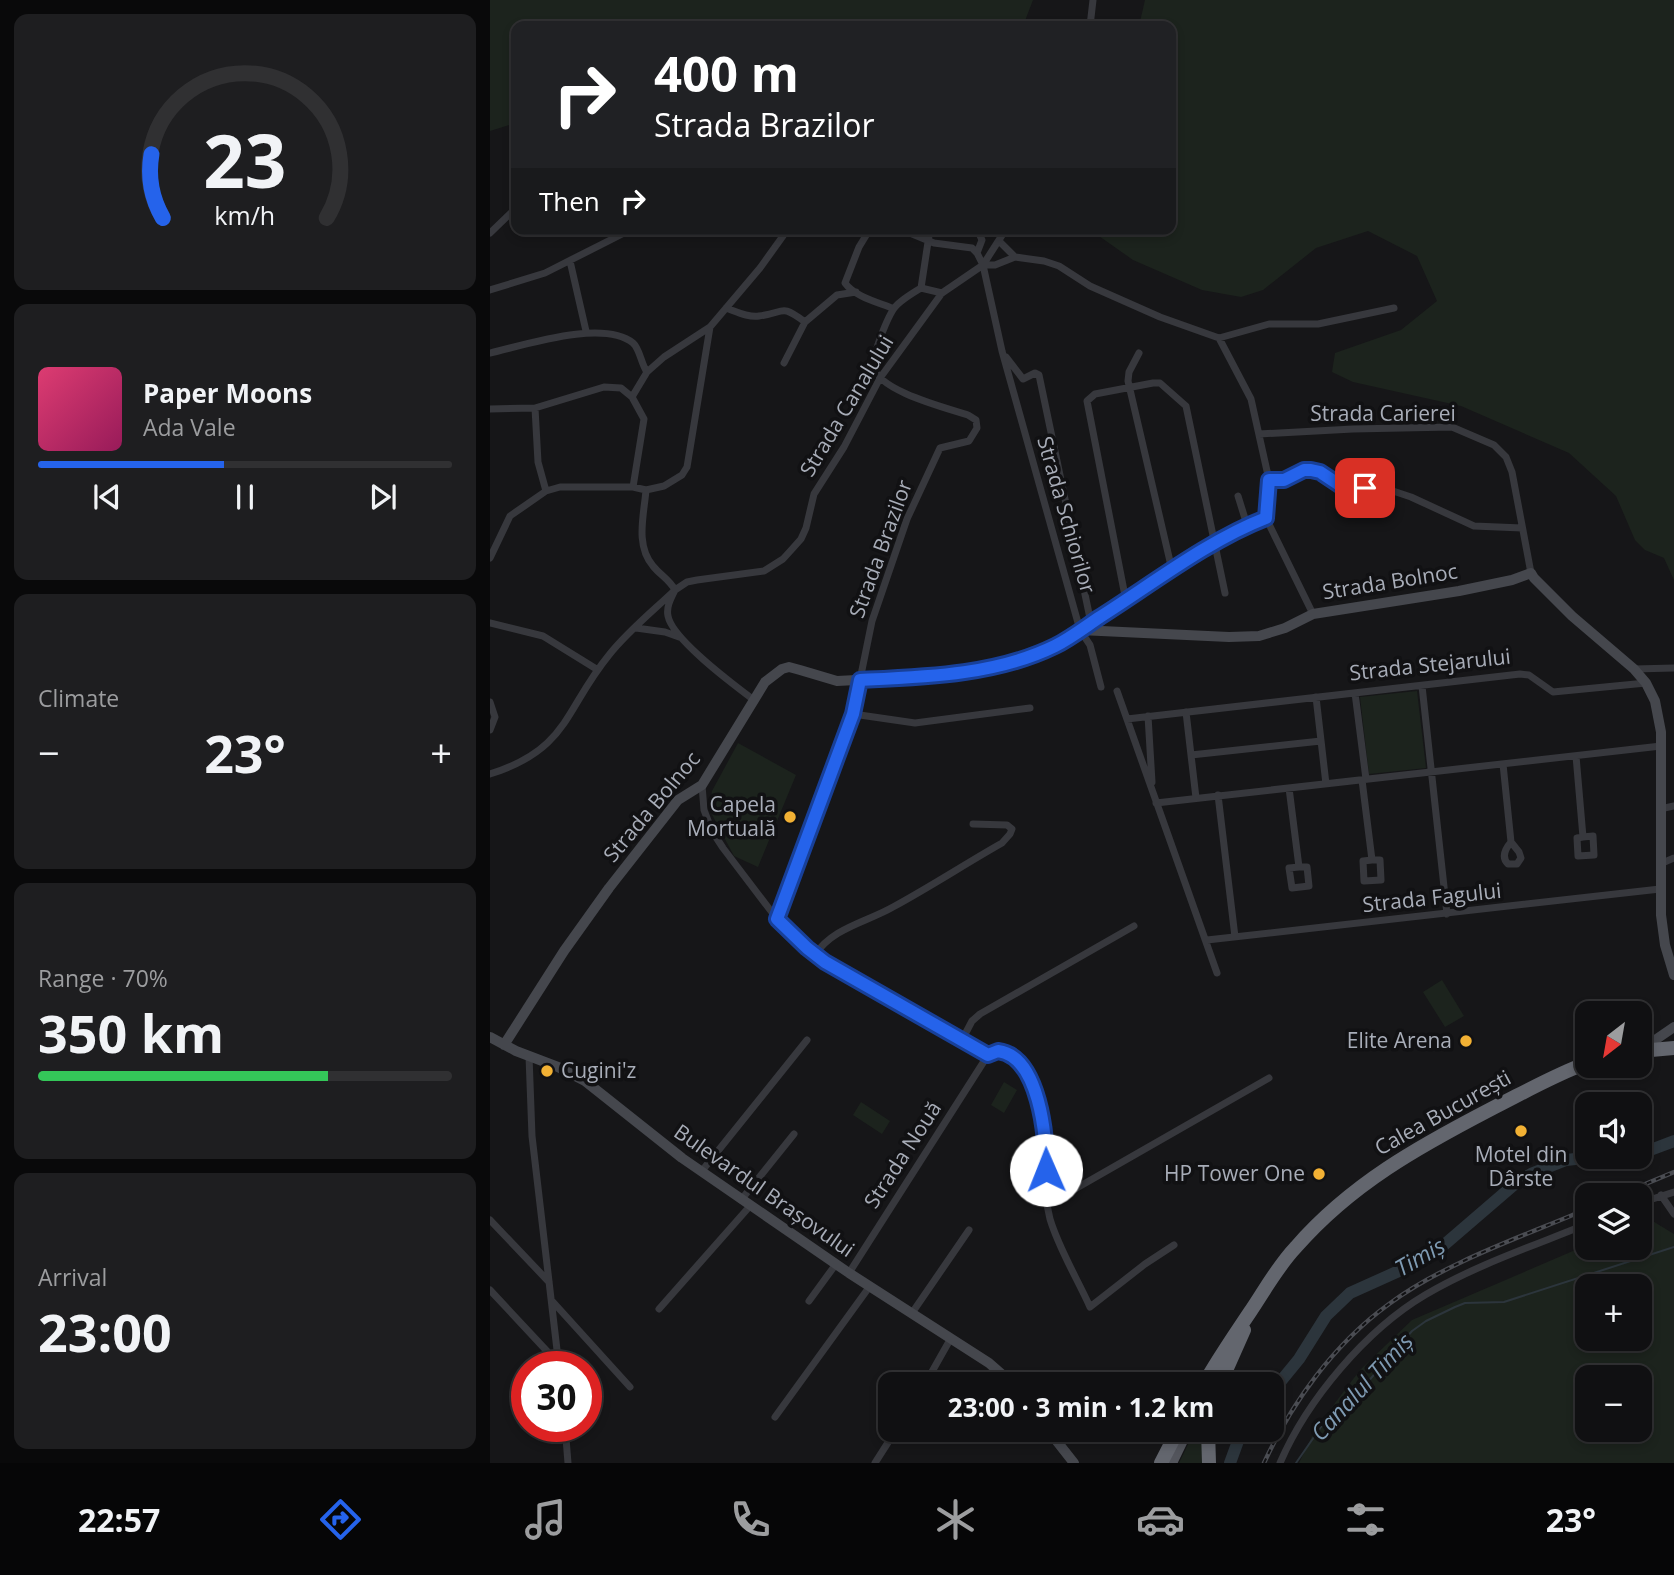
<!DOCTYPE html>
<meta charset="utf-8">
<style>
:root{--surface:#101012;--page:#1e1e20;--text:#f1f3f6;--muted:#9c9d9f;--line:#303032;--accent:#2563eb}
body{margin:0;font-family:"Open Sans",sans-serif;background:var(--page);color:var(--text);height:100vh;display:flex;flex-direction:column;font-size:26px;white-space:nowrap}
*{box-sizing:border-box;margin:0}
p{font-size:23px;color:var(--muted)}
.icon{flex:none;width:38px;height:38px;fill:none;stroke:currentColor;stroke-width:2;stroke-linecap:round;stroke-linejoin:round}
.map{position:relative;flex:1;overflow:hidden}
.sheet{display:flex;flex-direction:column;gap:14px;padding:14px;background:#09090a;width:490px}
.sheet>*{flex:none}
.top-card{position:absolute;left:21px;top:21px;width:665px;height:214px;border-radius:14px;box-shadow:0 4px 10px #0003,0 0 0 2px var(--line);background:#202124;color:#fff;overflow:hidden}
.needle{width:46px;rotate:211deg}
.buttons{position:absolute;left:1085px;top:1001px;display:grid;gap:14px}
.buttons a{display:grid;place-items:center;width:77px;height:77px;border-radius:14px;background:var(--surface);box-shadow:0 4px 10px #0003,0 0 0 2px var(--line);font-size:35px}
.speed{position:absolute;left:21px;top:1351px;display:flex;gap:14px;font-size:35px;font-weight:700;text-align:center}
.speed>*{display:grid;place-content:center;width:91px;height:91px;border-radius:50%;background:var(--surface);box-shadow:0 4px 10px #0003,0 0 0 2px var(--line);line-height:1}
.speed .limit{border:10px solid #d22;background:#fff;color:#111}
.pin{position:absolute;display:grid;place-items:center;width:60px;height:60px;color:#fff;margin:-30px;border-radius:14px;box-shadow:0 4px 10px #0006}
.me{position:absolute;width:77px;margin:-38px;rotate:359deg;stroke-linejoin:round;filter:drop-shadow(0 0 5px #0008)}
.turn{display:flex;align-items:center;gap:24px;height:147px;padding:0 28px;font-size:32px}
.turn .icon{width:91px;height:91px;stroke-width:2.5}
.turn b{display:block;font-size:49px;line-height:60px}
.then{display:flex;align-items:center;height:66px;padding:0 28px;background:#0003;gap:14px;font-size:26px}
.big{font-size:52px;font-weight:700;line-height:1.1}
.sheet .tile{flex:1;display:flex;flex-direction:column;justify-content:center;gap:10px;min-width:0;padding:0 24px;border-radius:14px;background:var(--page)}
.sheet .dial{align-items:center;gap:0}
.dial svg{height:182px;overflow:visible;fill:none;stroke:var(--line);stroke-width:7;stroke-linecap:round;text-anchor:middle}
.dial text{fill:var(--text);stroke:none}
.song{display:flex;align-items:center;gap:21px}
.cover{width:84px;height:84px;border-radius:10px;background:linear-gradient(135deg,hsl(340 70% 55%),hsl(330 70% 35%))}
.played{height:7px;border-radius:4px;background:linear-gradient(90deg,var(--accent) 45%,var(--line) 45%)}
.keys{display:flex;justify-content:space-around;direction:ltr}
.heat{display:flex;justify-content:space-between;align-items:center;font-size:38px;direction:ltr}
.charge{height:10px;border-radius:5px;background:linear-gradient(90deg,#34c759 70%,var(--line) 0)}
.trip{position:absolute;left:388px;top:1372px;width:406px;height:70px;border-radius:14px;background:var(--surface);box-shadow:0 4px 10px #0003,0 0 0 2px var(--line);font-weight:700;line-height:70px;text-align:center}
.tab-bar{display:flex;height:112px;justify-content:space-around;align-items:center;background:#060607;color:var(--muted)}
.tab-bar .icon{width:49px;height:49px}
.tab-bar .current{color:var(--accent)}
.tab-bar b{font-size:32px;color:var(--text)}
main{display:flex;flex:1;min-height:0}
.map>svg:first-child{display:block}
.green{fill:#1c231d;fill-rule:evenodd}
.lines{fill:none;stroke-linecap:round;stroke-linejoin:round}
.stream{stroke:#2c353c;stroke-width:2}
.river{stroke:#2c353c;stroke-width:12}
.street{stroke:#37383d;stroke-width:7}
.secondary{stroke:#45474d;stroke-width:10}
.primary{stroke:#53555c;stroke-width:12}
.highway{stroke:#63666e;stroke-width:14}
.rail-casing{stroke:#4a4c52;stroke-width:4.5}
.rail{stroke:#111113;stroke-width:2;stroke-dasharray:5;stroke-linecap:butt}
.route-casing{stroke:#184099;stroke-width:18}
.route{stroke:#2563eb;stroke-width:12}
.poi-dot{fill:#f2b134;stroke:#111113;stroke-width:2.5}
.labels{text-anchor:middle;stroke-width:7;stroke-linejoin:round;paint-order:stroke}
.street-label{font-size:21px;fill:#a8adb8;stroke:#111113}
.poi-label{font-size:21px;fill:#a8adb8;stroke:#111113;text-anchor:end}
.water-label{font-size:23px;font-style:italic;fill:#7f9bb3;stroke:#111113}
</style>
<main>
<section class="sheet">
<div class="tile dial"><svg viewBox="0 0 100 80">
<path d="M14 69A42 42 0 1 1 86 69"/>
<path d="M14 69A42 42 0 0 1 9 41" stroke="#2563eb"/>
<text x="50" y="56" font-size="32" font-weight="700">23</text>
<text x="50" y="72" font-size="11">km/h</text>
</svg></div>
<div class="tile">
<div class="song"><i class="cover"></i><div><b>Paper Moons</b><p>Ada Vale</p></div></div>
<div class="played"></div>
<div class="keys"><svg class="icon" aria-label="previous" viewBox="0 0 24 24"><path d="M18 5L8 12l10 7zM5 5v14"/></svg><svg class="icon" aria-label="pause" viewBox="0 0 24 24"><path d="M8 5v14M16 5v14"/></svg><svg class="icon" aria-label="next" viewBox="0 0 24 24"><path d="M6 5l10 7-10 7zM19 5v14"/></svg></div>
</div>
<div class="tile"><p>Climate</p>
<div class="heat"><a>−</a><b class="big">23°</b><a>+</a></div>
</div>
<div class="tile"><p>Range · 70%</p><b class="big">350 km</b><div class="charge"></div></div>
<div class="tile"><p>Arrival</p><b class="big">23:00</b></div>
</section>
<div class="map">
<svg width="1184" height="1463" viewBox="0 0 1184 1463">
<rect width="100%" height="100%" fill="#161618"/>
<path class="green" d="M0,0H543L533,26H26V123L0,131Z
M655,0H1184V580L1174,558L1155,550L1145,540L1126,496L1079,453L971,406L863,382L842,372L845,353L911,330L947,301L927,256L878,231L826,248L773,290L751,297L712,290L643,260L599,229H681V26H649Z
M927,691L936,768L879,774L870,697Z
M248,743L306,775L268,867L244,856L219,809L222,791Z
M952,980L974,1016L955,1027L933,992Z
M514,1082L527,1090L514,1113L501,1105Z
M371,1102L400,1121L392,1134L363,1115Z
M1156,1217L1184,1234V1463H809L826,1428L870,1370L922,1320L1097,1245V1248H1150V1220ZM1097,1286H1150V1339H1097ZM1150,1377V1430H1097V1377Z
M705,1430H715L716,1463H689Z"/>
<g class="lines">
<path class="stream" d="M806,1463L833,1424L844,1412L856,1407L922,1331L936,1321L965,1307L975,1303L1014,1302L1184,1247"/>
<path class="river" d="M1150,1151L1163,1149L1184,1141
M782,1392L809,1359L836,1316L860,1293L940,1257L1026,1183L1043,1173L1076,1160L1104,1157
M740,1463L752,1430"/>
<path class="street" d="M600,26L603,0
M380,229L369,247L355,283C364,296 387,302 402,308
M410,229L444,243L482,248L487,253L493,265L512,351L590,630L600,645L611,687
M487,229L492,240L487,253
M0,233L26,208
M509,241L525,257
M80,261L96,331
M493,265H505L525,257L554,261L569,266L600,286L670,317L729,338L761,399L779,480L776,518
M431,288L440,229
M0,290L55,273L142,229
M236,308C245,311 259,318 269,316C296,313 289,303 315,322L347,295L366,292
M729,338L779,324H828L904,308
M0,353C35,345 113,319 143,343C150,349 151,364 157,372
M649,353L639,372L638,381L682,570
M516,357L533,379L545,373L549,375L601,623
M294,363L315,322
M142,397L157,372L174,357L220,327L270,268L298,229
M45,408L48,462L56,491
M0,409L45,408L114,387L131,388L142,397L154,419L143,487
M769,434L863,429L962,427L1004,445L1016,457L1022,472L1041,573
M779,480H794L814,470H821L830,472L851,486L900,490L921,497L984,526L1032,528
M156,490C154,515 145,545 163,566C170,575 179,579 185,590C181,598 176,607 178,616C182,639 244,685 264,700
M748,496L757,525
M776,518L823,614
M0,558L20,516L56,491L70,487H143L156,490L174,486L192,475L197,467L220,327
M636,601L597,401L605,394L663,383H670L696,406L735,593
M0,623L53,636L108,670
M600,624L757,525L776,518
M146,628L175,632L189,637
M1144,669L1184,668
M932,686L957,914
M627,691L727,973
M865,693L876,779
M826,697L836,784
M0,702L5,717L0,730
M696,712L706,798
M363,714L425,723L540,708
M658,716L662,782
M637,719L1030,674L1039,675L1063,692L1156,683
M701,755L831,741
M1086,756L1093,837L1087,838L1088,856L1104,855L1103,836L1093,837
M1013,764L1021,842C1015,849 1011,857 1018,864H1027L1031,858L1029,852L1021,842
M0,774C79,749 74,710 119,655C138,631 163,611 185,590L197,582L207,580L274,571L293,559L303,548L311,539L316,528L324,494L354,447L390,378L452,293L493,265L516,229
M872,780L882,860L873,861L874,881L891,880L890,860H882
M212,785L214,810L222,831L233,848L287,919L317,948L335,962L498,1055
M799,788L809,867L799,868L802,888L819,886L817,867H809
M728,795L745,937
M666,803L1171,746
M1170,809L1184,806
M1170,864L1184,858
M287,919L363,714L382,621L417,519L450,448L479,441L487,428L486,420L478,415C457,408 388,391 384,367C383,357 388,344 391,336C402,307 404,304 431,288L452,293
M717,940L1170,889
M325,955C342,928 377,922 403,907C440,887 475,864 512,843L520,834L522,829L517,825L483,824
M472,1040L482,1021L490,1014L644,926
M39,1056L42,1136L69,1367
M211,1172L317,1040
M1171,1195L1184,1214
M251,1200L304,1134
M1150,1203L1184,1192
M557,1205L779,1078
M0,1220L59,1282
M359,1273L498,1055L507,1051C540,1054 554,1117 556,1144C558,1170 553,1194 560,1219C569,1249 587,1278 600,1307L655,1264L684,1245
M0,1290L69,1364
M319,1301L346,1264
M63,1302L140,1387
M169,1309L260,1206
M422,1313L479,1230
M435,1384L461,1338
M285,1417L380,1286
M75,1426L78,1463
M385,1463L406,1430
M790,1463C817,1400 876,1330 935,1295C986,1265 1043,1246 1097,1224"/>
<path class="secondary" d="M0,1037L26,1051L68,1067L95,1081L192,1158L359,1273L499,1363L523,1384
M14,1045L74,951L119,888L188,800L212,785L275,682L292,669L299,667L310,670L347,681L443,676L524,661L565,646L590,630L739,637L769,636L795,628L823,614L969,591L1022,580L1041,573L1044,578L1082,616L1144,669L1156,683L1165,701L1171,732V915L1175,945L1184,975
M1152,1049L1184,1027
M558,1430L584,1463"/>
<path class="primary" d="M681,1463L697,1430"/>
<path class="highway" d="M1150,1051L1184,1048
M714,1384C728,1359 744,1336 760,1312C775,1290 787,1267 806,1247C861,1184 928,1147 1001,1109C1033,1093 1064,1075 1097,1063
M730,1384L754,1330
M718,1430L719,1463
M671,1463L688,1430"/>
<defs>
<path id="rail" d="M1129,1195L1184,1172
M774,1463C802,1402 844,1344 899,1304C954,1263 1034,1236 1097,1209"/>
</defs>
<use href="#rail" class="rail-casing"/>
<use href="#rail" class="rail"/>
</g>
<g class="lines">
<defs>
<path id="route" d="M556,1170C557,1137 549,1056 508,1051L498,1055L335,962L317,948L287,919L363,714L370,680C435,677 506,675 565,646C581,638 595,627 610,617C662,584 719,540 776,518L779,480H794L814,470H821L830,472L851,486L875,488"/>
</defs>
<use href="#route" class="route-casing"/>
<use href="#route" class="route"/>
</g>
<g class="poi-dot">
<circle cx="300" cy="817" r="7"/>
<circle cx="976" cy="1041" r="7"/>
<circle cx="57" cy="1071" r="7"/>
<circle cx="1031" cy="1131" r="7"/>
<circle cx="829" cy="1174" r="7"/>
</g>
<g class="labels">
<g class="street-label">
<text transform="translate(357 406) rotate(-59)" y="7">Strada Canalului</text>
<text x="893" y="421">Strada Carierei</text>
<text transform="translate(576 515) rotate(74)" y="7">Strada Schiorilor</text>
<text transform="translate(391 549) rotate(-70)" y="7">Strada Brazilor</text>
<text transform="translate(900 582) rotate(-9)" y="7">Strada Bolnoc</text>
<text transform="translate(940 665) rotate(-6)" y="7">Strada Stejarului</text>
<text transform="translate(162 807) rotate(-50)" y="7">Strada Bolnoc</text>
<text transform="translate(942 898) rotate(-6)" y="7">Strada Fagului</text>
<text transform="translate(953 1113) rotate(-29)" y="7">Calea București</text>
<text transform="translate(413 1155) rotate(-57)" y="7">Strada Nouă</text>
<text transform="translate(274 1191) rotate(35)" y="7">Bulevardul Brașovului</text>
</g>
<g class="poi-label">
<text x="286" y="812">Capela<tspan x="286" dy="24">Mortuală</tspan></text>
<text x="962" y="1048">Elite Arena</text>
<text x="71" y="1078" text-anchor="start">Cugini'z</text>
<text x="1031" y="1162" text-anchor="middle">Motel din<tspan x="1031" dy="24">Dârste</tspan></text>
<text x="815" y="1181">HP Tower One</text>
</g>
<g class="water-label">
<text transform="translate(930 1257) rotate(-30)" y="8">Timiș</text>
<text transform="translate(872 1387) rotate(-47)" y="8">Canalul Timiș</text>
</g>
</g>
</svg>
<div class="buttons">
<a><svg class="needle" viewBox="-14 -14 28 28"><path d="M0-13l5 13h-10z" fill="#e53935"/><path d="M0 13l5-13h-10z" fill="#9c9d9f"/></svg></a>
<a><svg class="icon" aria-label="sound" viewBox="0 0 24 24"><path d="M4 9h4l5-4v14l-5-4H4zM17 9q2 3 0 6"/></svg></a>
<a><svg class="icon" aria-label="layers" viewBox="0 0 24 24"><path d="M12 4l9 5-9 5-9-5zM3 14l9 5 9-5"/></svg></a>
<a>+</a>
<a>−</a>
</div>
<div class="speed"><div class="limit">30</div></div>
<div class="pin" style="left:875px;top:488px;background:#d93025"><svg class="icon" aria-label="arrive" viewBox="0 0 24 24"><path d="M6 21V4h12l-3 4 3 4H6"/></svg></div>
<svg class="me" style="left:556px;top:1170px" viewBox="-20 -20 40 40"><circle r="19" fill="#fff"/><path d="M0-13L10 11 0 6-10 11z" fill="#2563eb"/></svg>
<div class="trip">23:00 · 3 min · 1.2 km</div>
<div class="top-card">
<div class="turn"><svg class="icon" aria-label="right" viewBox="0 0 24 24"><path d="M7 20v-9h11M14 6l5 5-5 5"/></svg><div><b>400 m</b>Strada Brazilor</div></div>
<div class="then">Then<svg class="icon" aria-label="right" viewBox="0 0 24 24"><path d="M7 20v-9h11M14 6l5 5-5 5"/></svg></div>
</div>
</div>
</main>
<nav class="tab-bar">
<b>22:57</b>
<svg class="icon current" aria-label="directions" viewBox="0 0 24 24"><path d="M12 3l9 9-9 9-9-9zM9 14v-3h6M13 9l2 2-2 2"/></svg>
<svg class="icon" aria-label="music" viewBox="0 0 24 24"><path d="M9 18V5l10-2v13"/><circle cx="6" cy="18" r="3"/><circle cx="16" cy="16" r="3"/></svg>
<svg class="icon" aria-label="phone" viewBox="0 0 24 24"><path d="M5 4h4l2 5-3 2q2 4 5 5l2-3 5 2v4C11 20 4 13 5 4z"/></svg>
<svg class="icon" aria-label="climate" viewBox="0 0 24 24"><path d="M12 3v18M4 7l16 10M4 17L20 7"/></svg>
<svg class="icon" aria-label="car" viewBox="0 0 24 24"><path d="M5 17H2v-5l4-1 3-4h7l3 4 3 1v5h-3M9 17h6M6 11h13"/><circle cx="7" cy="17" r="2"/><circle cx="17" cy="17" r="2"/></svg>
<svg class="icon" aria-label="filters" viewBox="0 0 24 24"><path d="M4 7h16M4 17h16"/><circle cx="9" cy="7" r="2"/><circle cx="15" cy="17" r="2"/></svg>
<b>23°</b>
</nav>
